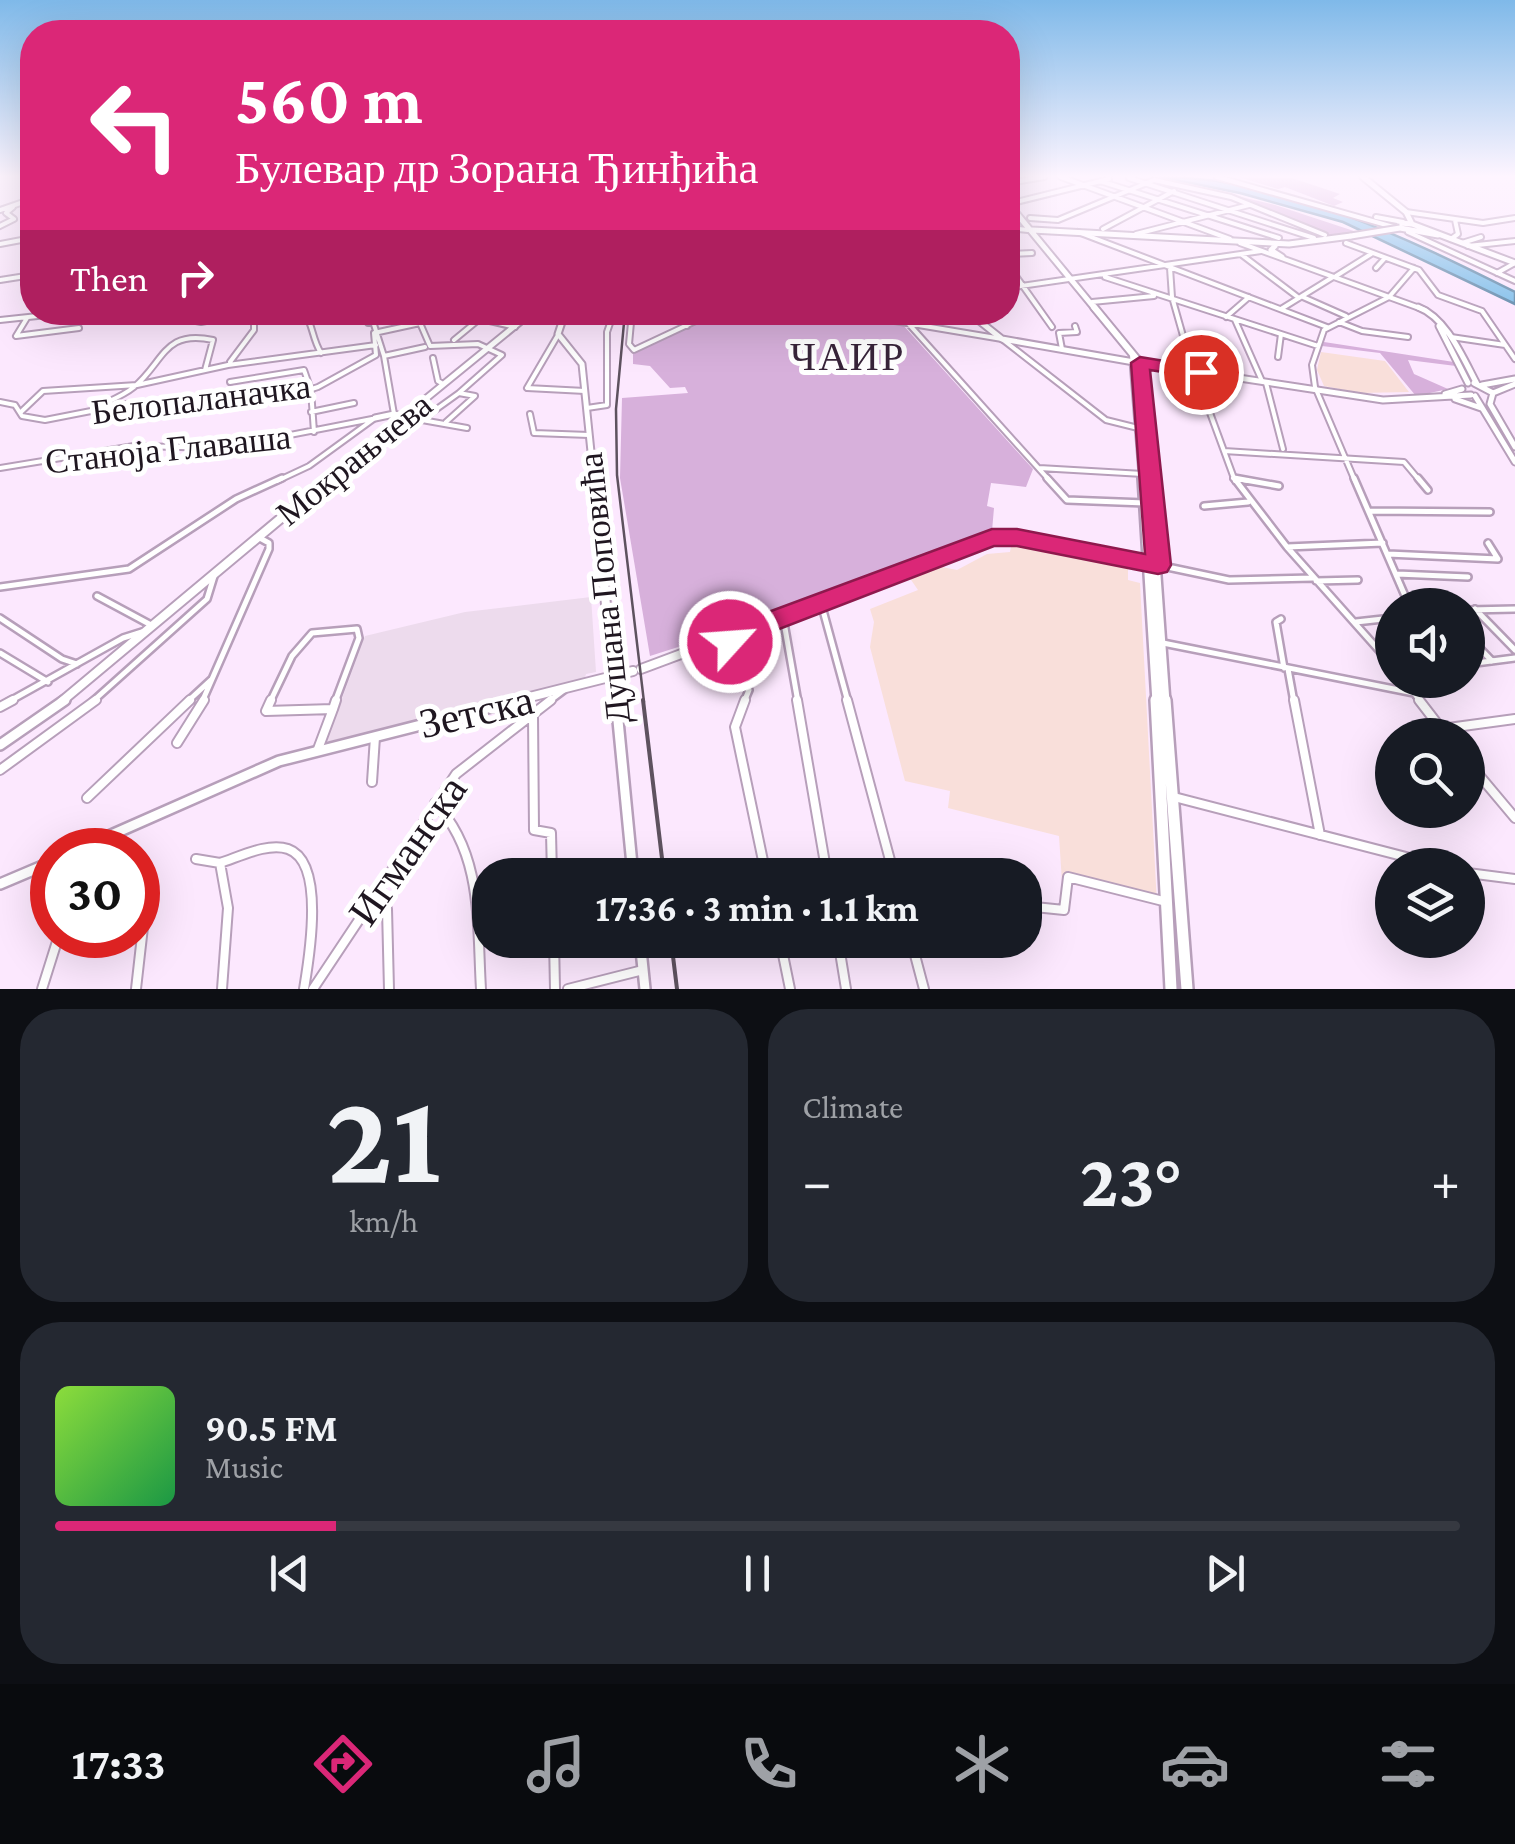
<!DOCTYPE html>
<meta charset="utf-8">
<style>
:root{--surface:#171b24;--page:#242831;--text:#f1f3f6;--muted:#9ea1a6;--line:#363941;--accent:#db2777}
body{margin:0;font-family:"Crimson Pro",serif;background:var(--page);color:var(--text);height:100vh;display:flex;flex-direction:column;font-size:38px;white-space:nowrap}
*{box-sizing:border-box;margin:0}
p{font-size:32px;color:var(--muted)}
.icon{flex:none;width:55px;height:55px;fill:none;stroke:currentColor;stroke-width:2;stroke-linecap:round;stroke-linejoin:round}
.map{position:relative;height:989px;overflow:hidden}
.panel{display:flex;flex-direction:column;gap:20px;padding:20px;background:#0d0f14;flex:1}
.panel>*{flex:none}
.banner{position:absolute;left:20px;top:20px;width:1000px;height:305px;border-radius:40px;box-shadow:0 10px 40px #0002;background:#db2777;color:#fff;overflow:hidden}
.controls{position:absolute;left:1375px;top:588px;display:grid;gap:20px}
.controls a{display:grid;place-items:center;width:110px;height:110px;border-radius:50%;background:var(--surface);box-shadow:0 10px 40px #0002;font-size:50px}
.speed{position:absolute;left:30px;top:828px;display:flex;gap:20px;font-size:50px;font-weight:700;text-align:center}
.speed>*{display:grid;place-content:center;width:130px;height:130px;border-radius:50%;background:var(--surface);box-shadow:0 10px 40px #0002;line-height:1}
.speed .limit{border:15px solid #d22;background:#fff;color:#111}
.pin{position:absolute;display:grid;place-items:center;width:85px;height:85px;color:#fff;margin:-42px;border:5px solid #fff;border-radius:50%;box-shadow:0 2px 10px #0007}
.me{position:absolute;width:110px;margin:-55px;rotate:64deg;stroke-linejoin:round;filter:drop-shadow(0 0 8px #0008)}
.turn{display:flex;align-items:center;gap:35px;height:210px;padding:0 50px;font-size:45px}
.turn .icon{width:130px;height:130px;stroke-width:2.5}
.turn b{display:block;font-size:70px;line-height:85px}
.then{display:flex;align-items:center;height:95px;padding:0 50px;background:#0003;gap:20px;font-size:38px}
.big{font-size:75px;font-weight:700;line-height:1.1}
.panel .tile{flex:1;display:flex;flex-direction:column;justify-content:center;gap:15px;min-width:0;padding:0 35px;border-radius:40px;background:var(--page)}
.panel .dial{align-items:center;gap:0}
.dial b{font-size:130px;line-height:1}
.song{display:flex;align-items:center;gap:30px}
.cover{width:120px;height:120px;border-radius:15px;background:linear-gradient(135deg,hsl(90 70% 55%),hsl(140 70% 35%))}
.played{height:10px;border-radius:5px;background:linear-gradient(90deg,var(--accent) 20%,var(--line) 20%)}
.keys{display:flex;justify-content:space-around;direction:ltr}
.heat{display:flex;justify-content:space-between;align-items:center;font-size:55px;direction:ltr}
.panel .tiles{flex:1;display:grid;gap:20px;grid-template-columns:1fr 1fr}
.tile:last-child{grid-column:span 2}
.trip{position:absolute;left:472px;top:858px;width:570px;height:100px;border-radius:40px;background:var(--surface);box-shadow:0 10px 40px #0002;font-weight:700;line-height:100px;text-align:center}
.tab-bar{display:flex;height:160px;justify-content:space-around;align-items:center;background:#090b0e;color:var(--muted)}
.tab-bar .icon{width:70px;height:70px}
.tab-bar .current{color:var(--accent)}
.tab-bar b{font-size:45px;color:var(--text)}
.map>svg:first-child{display:block}
.industrial{fill:#eddbed}
.medical{fill:#f9dfda}
.green{fill:#d7b0db}
.water{fill:#83c0ea;stroke:#658dad;stroke-width:2.5}
.lines{fill:none;stroke-linecap:round;stroke-linejoin:round}
.minor-far2-casing{stroke:#b79fba;stroke-width:8}
.minor-far1-casing{stroke:#b79fba;stroke-width:10}
.minor-casing{stroke:#b79fba;stroke-width:12}
.tertiary-far3-casing{stroke:#b79fba;stroke-width:8}
.tertiary-far2-casing{stroke:#b79fba;stroke-width:9}
.tertiary-far1-casing{stroke:#b79fba;stroke-width:12}
.tertiary-casing{stroke:#b79fba;stroke-width:14}
.secondary-far3-casing{stroke:#b79fba;stroke-width:9}
.secondary-far2-casing{stroke:#b79fba;stroke-width:10}
.secondary-far1-casing{stroke:#b79fba;stroke-width:14}
.secondary-casing{stroke:#b79fba;stroke-width:16}
.minor-far2{stroke:#fff;stroke-width:4}
.minor-far1{stroke:#fff;stroke-width:5}
.minor{stroke:#fff;stroke-width:8}
.tertiary-far3{stroke:#fff;stroke-width:4}
.tertiary-far2{stroke:#fff;stroke-width:5}
.tertiary-far1{stroke:#fff;stroke-width:8}
.tertiary{stroke:#fff;stroke-width:9}
.secondary-far3{stroke:#fff;stroke-width:5}
.secondary-far2{stroke:#fff;stroke-width:6}
.secondary-far1{stroke:#fff;stroke-width:9}
.secondary{stroke:#fff;stroke-width:11}
.rail-far1{stroke:#5e525f;stroke-width:2.5}
.rail{stroke:#5e525f;stroke-width:4}
.secondary-bridge-casing{stroke:#b79fba;stroke-width:9;stroke-linecap:butt}
.secondary-bridge{stroke:#fff;stroke-width:5}
.route{fill:#db2777;stroke:#8e194d;stroke-width:2.5}
.labels{text-anchor:middle;stroke-width:10;stroke-linejoin:round;paint-order:stroke}
.street-label{font-size:35px;fill:#1f1620;stroke:#fff}
.quarter-label{font-size:40px;letter-spacing:2.5px;fill:#38243a;stroke:#fff}
.near-street-label{font-size:42px;fill:#1f1620;stroke:#fff}
</style>
<div class="map">
<svg width="1515" height="989" viewBox="0 0 1515 989">
<rect width="100%" height="100%" fill="#fce8fe"/>
<path class="industrial" d="M591,597L596,672L586,674L584,681L326,742L365,636L465,612Z"/>
<path class="medical" d="M1321,352L1385,361L1409,392L1360,393L1324,386L1317,370Z
M1012,541L1120,561L1121,566L1128,568V580L1140,583L1157,904L1062,882L1059,836L948,808L950,791L905,781L870,647L874,622L870,609L918,590L907,574L932,565L957,570L987,554L1010,552Z"/>
<path class="green" d="M1239,177L1292,178L1340,194L1333,198L1343,202L1334,206L1285,187L1278,189Z
M1199,187L1275,205L1360,233L1332,237L1246,200Z
M720,313H827L903,325L1033,469L1026,487L991,483L987,506L994,508L992,531L722,633L650,656L620,478L622,398L688,393L685,387L670,388L650,366L633,364V354Z
M1324,342L1454,362L1456,366L1408,360L1414,374L1448,389L1416,396L1380,353L1322,346Z"/>
<path class="water" d="M1161,177C1282,177 1409,239 1515,292V304L1343,222L1240,193Z"/>
<g class="lines">
<defs>
<path id="minor-far2" d="M1061,177L1230,239
M1217,177L1397,228
M1129,178L1314,238
M1100,181L1279,238
M1008,183L1044,177
M1008,204L1109,179
M0,210L32,199
M1406,212L1483,223L1515,218
M1376,217L1403,222
M1030,218L1058,220L1154,180L1231,197L1325,235
M0,226L14,219L6,213L13,207
M1103,229L1174,191
M1078,232L1327,327
M1408,232L1515,281
M1136,234L1249,205
M1451,239L1458,234L1455,220
M1346,243L1419,270L1438,295L1482,311L1515,359
M1462,243L1481,237
M0,244L32,238
M1468,246L1515,241
M1008,254L1032,253
M1242,255L1299,298
M1008,265L1052,327
M1170,268L1172,297L1193,371
M1376,268L1385,258
M1497,273L1515,263
M1336,276L1371,254
M1105,277L1318,346
M0,280L32,275
M1008,288L1261,251
M1303,297L1346,316
M1092,302L1154,296
M1281,309L1333,277
M304,312C313,324 312,339 321,353
M362,312L368,323H373
M370,312L384,356L394,414
M436,312L420,323L430,346L478,344L502,355L459,393L475,396L446,422
M452,312L515,327
M632,312L629,344L634,350L715,312
M686,312L687,326
M841,312L1002,339L1106,420L1138,428
M898,312L1050,481
M176,317L201,322L252,312
M1226,317L1249,297
M27,318L16,336L79,328
M171,319L187,312
M0,320L75,312
M1235,320L1262,381
M562,322L576,312
M1339,322L1362,331L1408,337
M558,335L527,388L585,391
M1451,337L1505,345
M454,340L488,312
M1062,349L1059,333L1077,332L1075,326
M384,356L425,347
M1278,357L1281,334
M433,358L438,381L443,384
M230,362L254,330V312
M1195,372L1235,481
M230,382L304,370L311,390L314,432
M1266,383L1283,449
M0,402L15,405L22,416L45,420L132,403L206,405L299,393L318,387L376,355L374,333L420,323
M97,407C109,401 123,396 134,387C164,362 164,329 213,340L205,370
M587,408L607,405V332L614,312
M22,411L43,391L137,385L228,365L376,345
M311,412L354,403
M530,414L534,433L589,435
M405,417L467,428
M420,421L459,393
M1224,451L1404,462L1420,481
M0,468L134,446L223,448L372,419
M1039,468L1143,474
M1233,478L1248,481
M277,481L309,466L375,418
M1355,481L1315,387L1312,365L1324,330L1389,297L1414,268"/>
<path id="minor-far1" d="M1047,478L1067,500L1145,503
M1234,478L1287,547L1383,543
M1234,478L1279,486
M1354,478L1409,605
M1418,478L1428,490
M1204,506L1248,502
M1369,511L1490,512
M1287,547L1392,665
M1388,554L1498,559L1488,543
M1158,565L1229,580L1313,578
M1397,574L1468,577
M1316,581L1358,580
M0,587L129,569L236,499L282,478
M97,596L151,625
M821,603L848,702
M1475,609L1515,650
M1468,610L1515,609
M783,617L798,702
M0,618L62,659L77,664
M1281,619L1276,622L1284,668
M1356,622L1392,618
M1468,636L1492,661
M729,637L740,679L749,690L744,702
M1163,643L1414,693
M0,653L48,682
M1468,664L1515,658
M1288,669L1294,702
M1404,680L1421,702
M8,702L123,638L142,632
M92,702L207,599L215,573
M187,702L212,679
M202,702L269,549V543L258,537
M270,702L292,656L312,633L357,629L359,638L335,702
M548,702L564,690"/>
<path id="minor" d="M271,700L266,711L333,709
M745,700L735,727L766,875
M797,700L827,875
M847,700L894,875
M1294,700L1320,835
M1419,700L1446,735
M0,707L13,700
M333,709L336,700
M533,716L534,830L551,833L552,875
M1441,729L1515,719
M177,743L204,700
M318,749L333,709
M1468,762L1515,818
M0,770L96,700
M372,782L375,737
M1174,797L1437,865
M87,798L190,700
M435,803C483,853 477,924 481,989
M112,836L120,850
M196,859L220,863L228,908L222,989
M220,863C239,857 268,842 288,849C326,862 309,959 304,989
M1468,873L1515,879
M378,890L387,909L389,989
M1025,906L1064,910L1068,877L1163,901
M554,940L555,989
M780,940L790,989
M838,940L846,989
M911,940L924,989
M42,989L59,935
M136,989L148,883L138,865
M313,989L456,774L551,700
M568,989L643,970"/>
<path id="tertiary-far3" d="M1008,228L1028,230
M1240,243L1425,310"/>
<path id="tertiary-far2" d="M1418,307C1447,318 1463,358 1477,384
M557,312L562,322L558,334L582,364L594,481
M968,312L1002,339L1134,362L1383,400L1471,395
M1439,326L1468,383
M1474,383L1493,393L1490,404L1515,447
M1482,385L1515,379
M1493,393L1515,384
M1445,394L1462,389
M1475,396L1515,462
M1455,399L1481,408
M375,418L394,414L405,417
M325,481L532,312"/>
<path id="tertiary-far1" d="M593,478L616,702
M641,669L992,538L1017,537L1148,563
M61,702L329,478
M510,702L633,671"/>
<path id="tertiary" d="M616,700L633,875
M0,745L65,700
M77,850L279,761L519,700
M0,884L52,862
M640,940L645,989"/>
<path id="secondary-far3" d="M1363,177L1406,212L1412,224
M1008,203L1096,310
M1032,230L1289,244L1351,236
M1438,235L1400,228V223L1412,224L1515,263
M1275,246L1271,250L1282,257"/>
<path id="secondary-far2" d="M1094,307L1140,363L1149,481
M1133,355L1143,481"/>
<path id="secondary-far1" d="M1143,478L1157,702
M1149,478L1165,702"/>
<path id="secondary" d="M1156,700L1171,989
M1165,700L1187,989"/>
</defs>
<use href="#minor-far2" class="minor-far2-casing"/>
<use href="#minor-far1" class="minor-far1-casing"/>
<use href="#minor" class="minor-casing"/>
<use href="#tertiary-far3" class="tertiary-far3-casing"/>
<use href="#tertiary-far2" class="tertiary-far2-casing"/>
<use href="#tertiary-far1" class="tertiary-far1-casing"/>
<use href="#tertiary" class="tertiary-casing"/>
<use href="#secondary-far3" class="secondary-far3-casing"/>
<use href="#secondary-far2" class="secondary-far2-casing"/>
<use href="#secondary-far1" class="secondary-far1-casing"/>
<use href="#secondary" class="secondary-casing"/>
<use href="#minor-far2" class="minor-far2"/>
<use href="#minor-far1" class="minor-far1"/>
<use href="#minor" class="minor"/>
<use href="#tertiary-far3" class="tertiary-far3"/>
<use href="#tertiary-far2" class="tertiary-far2"/>
<use href="#tertiary-far1" class="tertiary-far1"/>
<use href="#tertiary" class="tertiary"/>
<use href="#secondary-far3" class="secondary-far3"/>
<use href="#secondary-far2" class="secondary-far2"/>
<use href="#secondary-far1" class="secondary-far1"/>
<use href="#secondary" class="secondary"/>
<path class="rail-far1" d="M625,312L616,409L617,475L644,702"/>
<path class="rail" d="M643,700L664,875
M671,940L677,989"/>
<defs>
<path id="secondary-bridge" d="M1351,236L1400,228"/>
</defs>
<use href="#secondary-bridge" class="secondary-bridge-casing"/>
<use href="#secondary-bridge" class="secondary-bridge"/>
</g>
<linearGradient id="sky" x2="0" y2="1"><stop stop-color="#7fb9e9"/><stop offset="0.56" stop-color="#fef5ff"/><stop offset="1" stop-color="#fef5ff" stop-opacity="0"/></linearGradient>
<rect width="1515" height="315" fill="url(#sky)"/>
<path class="route" d="M1140,357L1201,367L1210,372L1201,378L1150,370L1171,565L1167,572L1158,574L1017,546H994L743,643L740,649L730,653L721,649L716,637L720,630L992,529H1017L1145,554L1131,363Z"/>
<g class="labels">
<g class="street-label">
<text transform="translate(201 399) rotate(-7)" y="12">Белопаланачка</text>
<text transform="translate(168 449) rotate(-6)" y="12">Станоја Главаша</text>
<text transform="translate(354 459) rotate(-39)" y="12">Мокрањчева</text>
<text transform="translate(604 588) rotate(-96)" y="12">Душана Поповића</text>
</g>
<g class="quarter-label">
<text x="848" y="370">ЧАИР</text>
</g>
<g class="near-street-label">
<text transform="translate(476 711) rotate(-13)" y="15">Зетска</text>
<text transform="translate(407 850) rotate(-55)" y="15">Игманска</text>
</g>
</g>
</svg>
<div class="controls">
<a><svg class="icon" aria-label="sound" viewBox="0 0 24 24"><path d="M4 9h4l5-4v14l-5-4H4zM17 9q2 3 0 6"/></svg></a>
<a><svg class="icon" aria-label="search" viewBox="0 0 24 24"><circle cx="10" cy="10" r="6"/><path d="M15 15l6 6"/></svg></a>
<a><svg class="icon" aria-label="layers" viewBox="0 0 24 24"><path d="M12 4l9 5-9 5-9-5zM3 14l9 5 9-5"/></svg></a>
</div>
<div class="speed"><div class="limit">30</div></div>
<div class="pin" style="left:1201px;top:372px;background:#d93025"><svg class="icon" aria-label="arrive" viewBox="0 0 24 24"><path d="M6 21V4h12l-3 4 3 4H6"/></svg></div>
<svg class="me" style="left:730px;top:642px" viewBox="-20 -20 40 40"><circle r="17" fill="#db2777" stroke="#fff" stroke-width="3"/><path d="M0-11L8 9 0 5-8 9z" fill="#fff"/></svg>
<div class="trip">17:36 · 3 min · 1.1 km</div>
<div class="banner">
<div class="turn"><svg class="icon" aria-label="left" viewBox="0 0 24 24"><path d="M17 20v-9H6M10 6l-5 5 5 5"/></svg><div><b>560 m</b>Булевар др Зорана Ђинђића</div></div>
<div class="then">Then<svg class="icon" aria-label="right" viewBox="0 0 24 24"><path d="M7 20v-9h11M14 6l5 5-5 5"/></svg></div>
</div>
</div>
<section class="panel">
<div class="tiles">
<div class="tile dial"><b>21</b><p>km/h</p></div>
<div class="tile"><p>Climate</p>
<div class="heat"><a>−</a><b class="big">23°</b><a>+</a></div>
</div>
<div class="tile">
<div class="song"><i class="cover"></i><div><b>90.5 FM</b><p>Music</p></div></div>
<div class="played"></div>
<div class="keys"><svg class="icon" aria-label="previous" viewBox="0 0 24 24"><path d="M18 5L8 12l10 7zM5 5v14"/></svg><svg class="icon" aria-label="pause" viewBox="0 0 24 24"><path d="M8 5v14M16 5v14"/></svg><svg class="icon" aria-label="next" viewBox="0 0 24 24"><path d="M6 5l10 7-10 7zM19 5v14"/></svg></div>
</div>
</div>
</section>
<nav class="tab-bar">
<b>17:33</b>
<svg class="icon current" aria-label="directions" viewBox="0 0 24 24"><path d="M12 3l9 9-9 9-9-9zM9 14v-3h6M13 9l2 2-2 2"/></svg>
<svg class="icon" aria-label="music" viewBox="0 0 24 24"><path d="M9 18V5l10-2v13"/><circle cx="6" cy="18" r="3"/><circle cx="16" cy="16" r="3"/></svg>
<svg class="icon" aria-label="phone" viewBox="0 0 24 24"><path d="M5 4h4l2 5-3 2q2 4 5 5l2-3 5 2v4C11 20 4 13 5 4z"/></svg>
<svg class="icon" aria-label="climate" viewBox="0 0 24 24"><path d="M12 3v18M4 7l16 10M4 17L20 7"/></svg>
<svg class="icon" aria-label="car" viewBox="0 0 24 24"><path d="M5 17H2v-5l4-1 3-4h7l3 4 3 1v5h-3M9 17h6M6 11h13"/><circle cx="7" cy="17" r="2"/><circle cx="17" cy="17" r="2"/></svg>
<svg class="icon" aria-label="filters" viewBox="0 0 24 24"><path d="M4 7h16M4 17h16"/><circle cx="9" cy="7" r="2"/><circle cx="15" cy="17" r="2"/></svg>
</nav>
